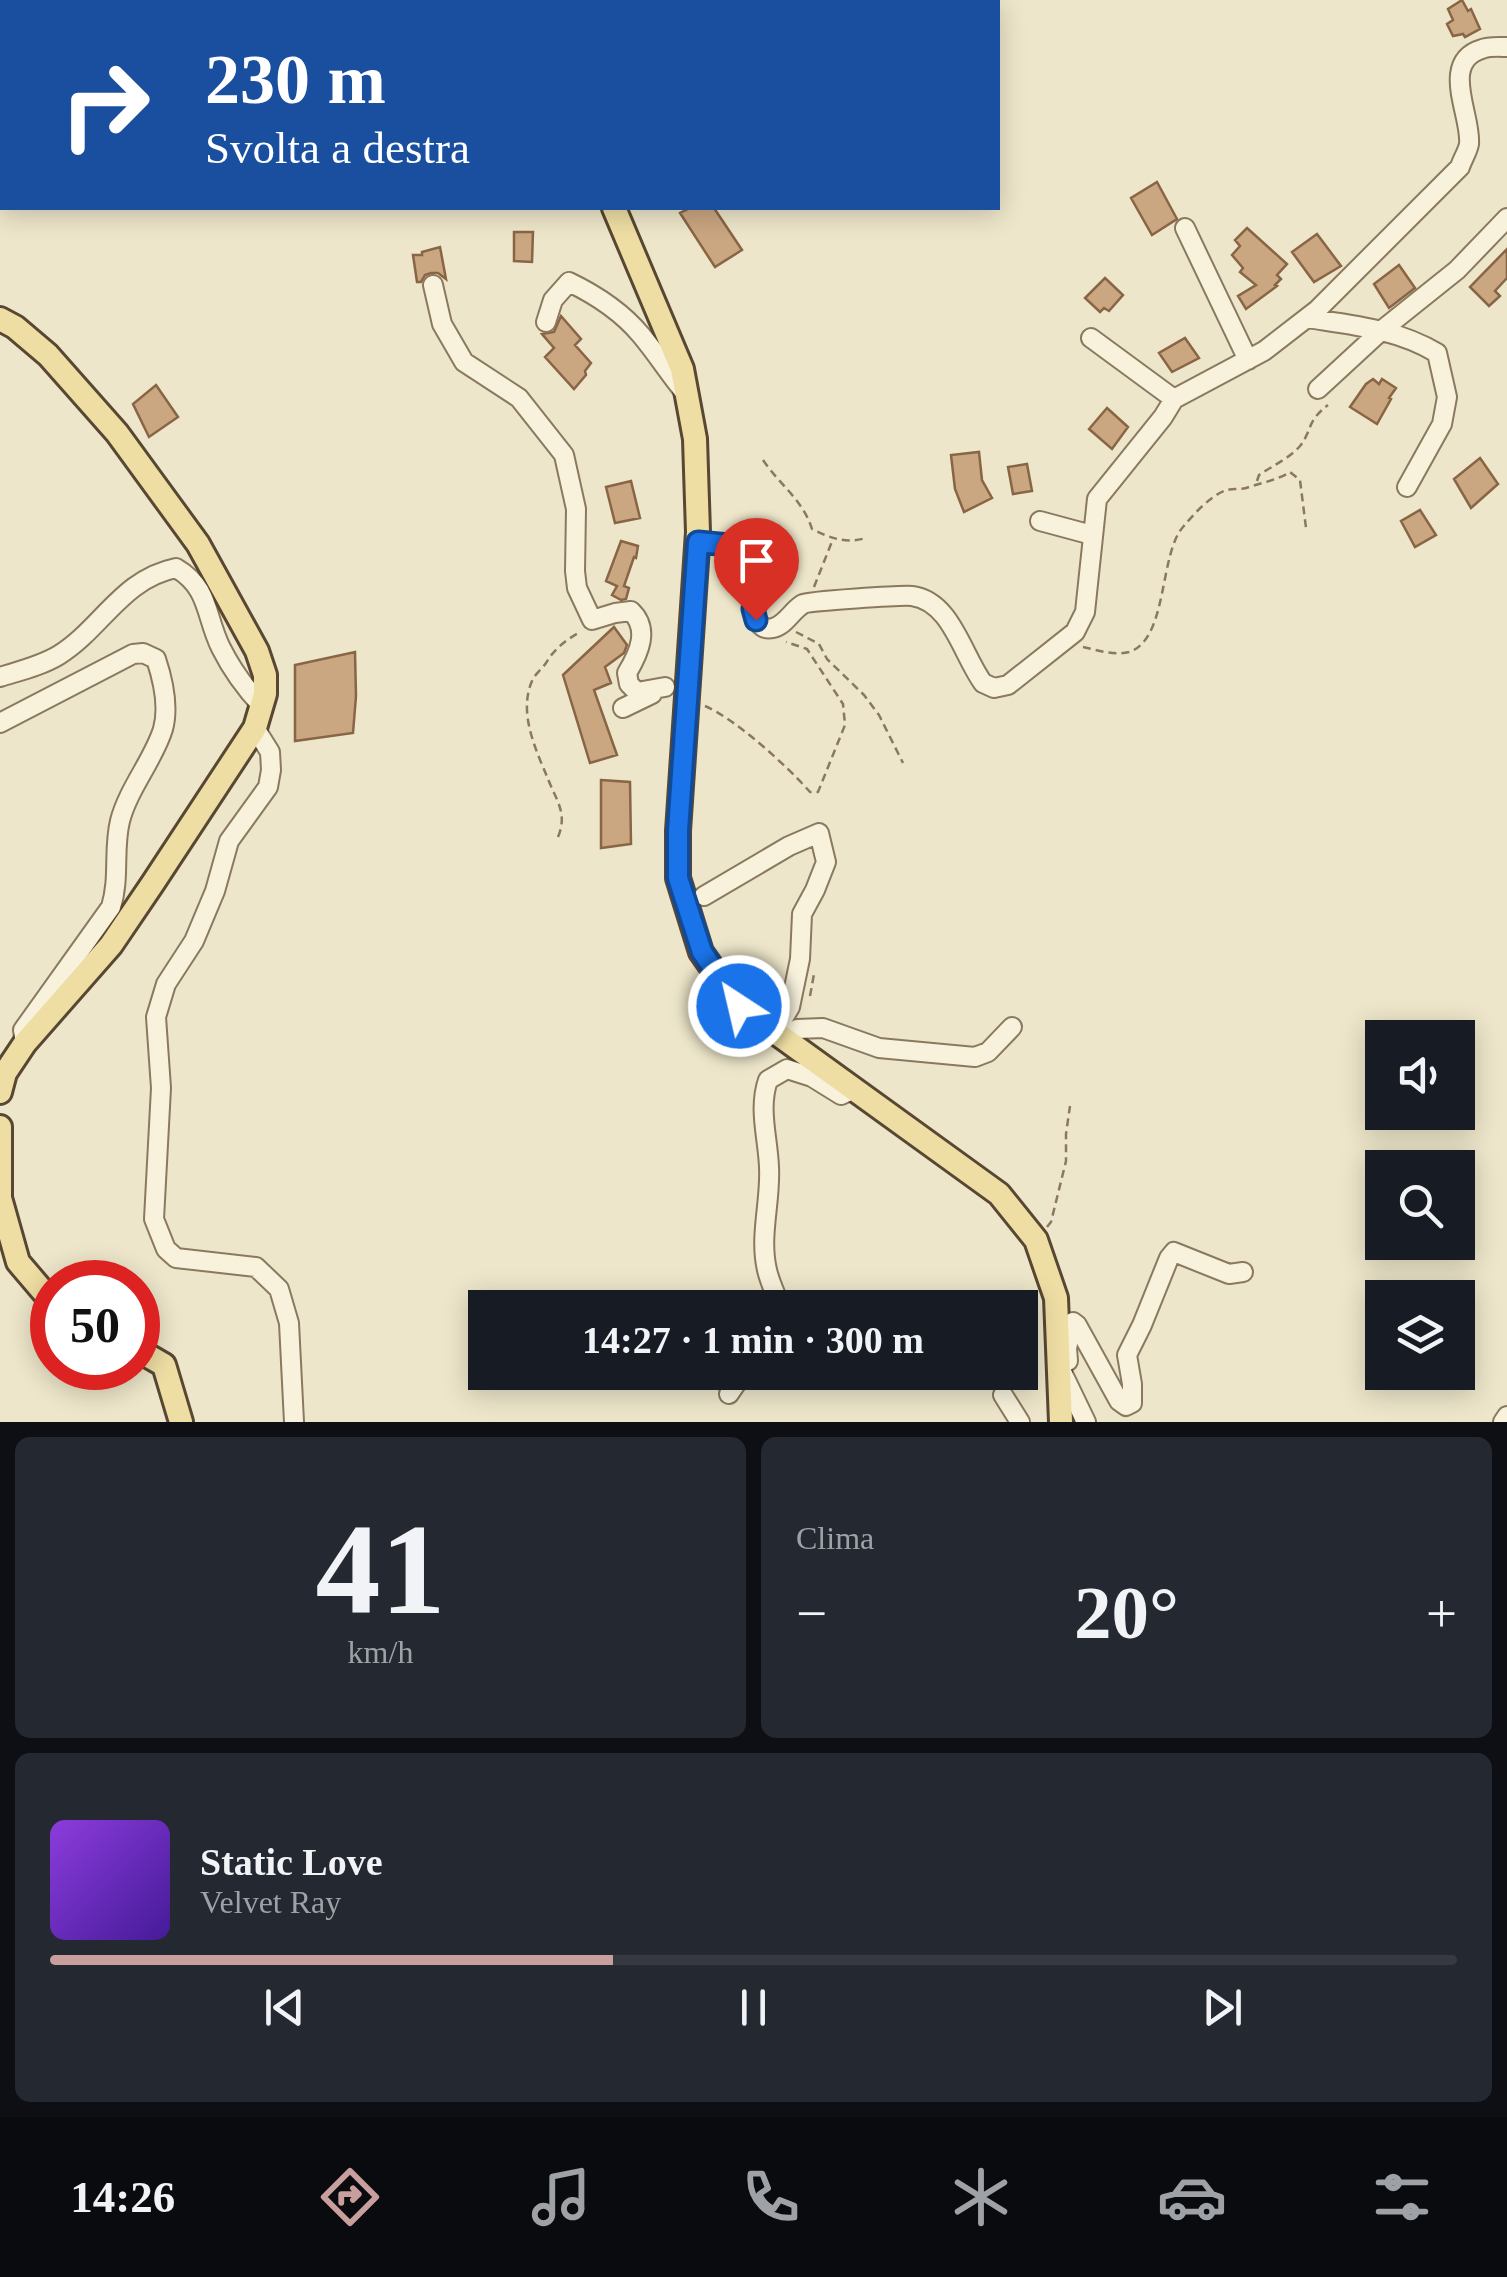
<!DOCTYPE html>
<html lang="it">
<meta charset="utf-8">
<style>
:root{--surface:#171b24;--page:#242831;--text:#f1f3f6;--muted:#9ea1a6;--line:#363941;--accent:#c89f9d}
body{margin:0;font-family:"Times New Roman",serif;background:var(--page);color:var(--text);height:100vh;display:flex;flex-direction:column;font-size:38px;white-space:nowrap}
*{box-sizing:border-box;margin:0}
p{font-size:32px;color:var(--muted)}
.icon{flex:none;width:55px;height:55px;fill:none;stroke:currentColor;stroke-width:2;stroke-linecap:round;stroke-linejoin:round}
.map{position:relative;height:1422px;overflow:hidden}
.drawer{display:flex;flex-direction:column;gap:15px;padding:15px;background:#0d0f14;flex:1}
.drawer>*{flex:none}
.hud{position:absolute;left:0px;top:0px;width:1000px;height:210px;box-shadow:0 5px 25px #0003;background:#1a4fa0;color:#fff;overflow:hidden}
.controls{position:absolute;left:1365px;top:1020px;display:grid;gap:20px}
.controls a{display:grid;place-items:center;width:110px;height:110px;border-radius:0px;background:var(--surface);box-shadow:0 5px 25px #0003;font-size:50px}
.speed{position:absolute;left:30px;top:1260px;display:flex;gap:20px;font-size:50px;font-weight:700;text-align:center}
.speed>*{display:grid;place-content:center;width:130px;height:130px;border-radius:50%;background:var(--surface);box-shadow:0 5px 25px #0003;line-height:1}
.speed .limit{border:15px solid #d22;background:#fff;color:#111}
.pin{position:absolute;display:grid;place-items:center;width:85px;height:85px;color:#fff;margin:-102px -42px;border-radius:50% 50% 50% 0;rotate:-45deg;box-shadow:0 0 10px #0007}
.pin .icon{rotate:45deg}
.me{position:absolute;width:110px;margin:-55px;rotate:325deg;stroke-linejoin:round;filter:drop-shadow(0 0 8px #0008)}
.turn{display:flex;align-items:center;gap:35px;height:210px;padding:0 40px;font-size:45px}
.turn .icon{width:130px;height:130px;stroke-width:2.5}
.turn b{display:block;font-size:70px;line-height:85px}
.big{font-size:75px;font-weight:600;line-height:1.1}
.drawer .card{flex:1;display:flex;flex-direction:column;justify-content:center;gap:15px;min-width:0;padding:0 35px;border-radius:15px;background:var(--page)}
.drawer .dial{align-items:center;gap:0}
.dial b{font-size:130px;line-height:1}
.song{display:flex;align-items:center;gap:30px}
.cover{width:120px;height:120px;border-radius:15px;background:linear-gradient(135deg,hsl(270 70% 55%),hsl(260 70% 35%))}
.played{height:10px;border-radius:5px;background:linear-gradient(90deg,var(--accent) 40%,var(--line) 40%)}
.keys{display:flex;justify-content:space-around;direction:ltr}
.heat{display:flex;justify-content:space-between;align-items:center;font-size:55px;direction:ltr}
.drawer .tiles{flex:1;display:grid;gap:15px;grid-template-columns:1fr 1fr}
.card:last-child{grid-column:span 2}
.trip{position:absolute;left:468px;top:1290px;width:570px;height:100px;border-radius:0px;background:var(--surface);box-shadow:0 5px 25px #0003;font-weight:600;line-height:100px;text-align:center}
.tab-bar{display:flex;height:160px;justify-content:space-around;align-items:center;background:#090b0e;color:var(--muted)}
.tab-bar .icon{width:70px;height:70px}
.tab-bar .selected{color:var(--accent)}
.tab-bar b{font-size:45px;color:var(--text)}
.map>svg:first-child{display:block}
.building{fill:#caa681;stroke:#886545;stroke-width:2.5}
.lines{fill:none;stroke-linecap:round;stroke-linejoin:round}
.minor-casing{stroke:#8a795e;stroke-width:22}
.major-casing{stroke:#584732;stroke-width:28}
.path{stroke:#8a795e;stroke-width:2.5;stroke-dasharray:8 5;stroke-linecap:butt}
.minor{stroke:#f8f2dd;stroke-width:18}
.major{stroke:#eedea4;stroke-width:22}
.route-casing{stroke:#114b97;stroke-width:25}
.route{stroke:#1a73e8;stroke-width:18}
</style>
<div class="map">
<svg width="1507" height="1422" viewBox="0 0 1507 1422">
<rect width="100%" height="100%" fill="#ede6ca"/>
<path class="building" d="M1462,0L1468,11L1471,9L1480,29L1465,37L1463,34L1453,36L1447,24L1453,20L1448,9Z
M1157,182L1177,219L1152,235L1131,198Z
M690,208H714L742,250L715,267L680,213Z
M1247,228L1287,264L1277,275L1281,279L1275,285L1277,286L1246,309L1238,296L1256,285L1240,272L1243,268L1232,255L1240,246L1235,240Z
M514,232H533L532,262L514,261Z
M1317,234L1341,266L1314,282L1292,252Z
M440,247L446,279L438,273H431L425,275L421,282H417L413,255H422V252Z
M1507,249V278L1495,291L1500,296L1489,306L1470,287Z
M1399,265L1415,288L1389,308L1374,284Z
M1105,278L1123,295L1109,311L1104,308L1100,312L1085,298Z
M561,316L581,339L575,345L591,363L585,371L586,375L574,389L545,357L554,348L542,334L554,332Z
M1185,338L1199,358L1172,372L1159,353Z
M1373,379L1379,384L1382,379L1396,388L1389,398L1391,399L1377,424L1350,407L1366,384Z
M156,385L178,417L149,437L133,404Z
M1107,408L1128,427L1112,449L1089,429Z
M979,452L982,480L992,498L964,512L955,489L951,455Z
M1480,458L1498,484L1471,508L1454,479Z
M1027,464L1032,491L1013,494L1008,467Z
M631,481L640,518L615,523L606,487Z
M1420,510L1436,535L1415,547L1401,521Z
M621,541L638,546L636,558L634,557L624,586L629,588L626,599L621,600L612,595L617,586L606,581Z
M614,627L627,645L624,653L605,667L611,683L594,690L617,755L590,763L563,675Z
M355,652L356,696L353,733L295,741V665Z
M601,780L630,782L631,844L601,848Z"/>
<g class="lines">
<defs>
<path id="minor" d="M586,2L587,0
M1185,228L1248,360
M433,285L442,324L464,362L519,398L564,455L576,509L575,571L577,588L592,620L615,613L631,611C650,629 639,653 627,673L629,684L637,692L665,687
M1307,318C1352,325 1397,329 1437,353L1447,397L1442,424L1407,487
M546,322L553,300L569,282C596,295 621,311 641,335C657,354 670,375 686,394
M1091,338L1174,399
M1318,389L1382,330L1457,270L1507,218
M1040,521L1092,535
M697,542L759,548L773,562V576L753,609C755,619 760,631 773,628C786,625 792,610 803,604C809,601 902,595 912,596C951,601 962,654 983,683L994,688L1008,685L1075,632L1085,612L1097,499L1163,417L1174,399L1264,351L1317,310L1460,167C1462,160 1468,151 1469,144C1472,116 1439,62 1482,49C1489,46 1500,47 1507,47
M0,677C19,671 41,666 59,655C102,628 122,579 176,568C210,588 205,616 221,648C232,670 245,688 262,706
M623,708L652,694
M0,723L133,654L143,653L156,659C163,680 169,707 163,729C154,759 128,789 120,821C113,849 120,878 111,907L23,1030L25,1043
M255,728L270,752L271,770L268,787L229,841L215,891L194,941L166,984L156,1017L161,1088L154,1219L166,1249L176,1258L256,1267L279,1289L289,1323L294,1422
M704,896L789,846L819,833L826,862L815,890L802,914L800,959L790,1007L775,1032
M797,1029L823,1028L879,1048L975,1057L988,1052L1012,1027
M781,1308C776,1295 770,1283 767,1270C759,1236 771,1201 769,1167C768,1138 758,1109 768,1080L787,1069L812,1077L841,1095L854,1089
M1068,1361L1067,1348L1073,1322L1077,1325L1119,1401L1126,1406L1132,1403V1384L1127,1355L1142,1325L1169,1258L1174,1252L1229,1274L1243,1272
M1061,1370L1086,1422
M729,1394L744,1372
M1003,1395L1020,1422
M1503,1422L1507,1416"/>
<path id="major" d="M547,0V2
M614,208L682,369L695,439L698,532L678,831V878L701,952L739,1006L999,1194L1036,1240L1056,1298L1061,1422
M0,319L15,327L48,355L117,433L198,544L257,651L265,675V694L255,728L153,883L111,945L25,1043L5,1073L0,1092
M0,1127V1198L18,1262L52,1302
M138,1350L164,1365L181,1422"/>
</defs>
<use href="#minor" class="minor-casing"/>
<use href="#major" class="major-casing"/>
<path class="path" d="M467,2L468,0
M763,460C779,484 803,500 812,529C830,538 845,544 866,538
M1257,481L1259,475C1272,466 1290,458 1300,446C1313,429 1306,422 1328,405
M814,587L833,539
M796,632L819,644L827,659L864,695L879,715L903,763
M1083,647C1097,650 1115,656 1129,652C1168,640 1159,554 1183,527C1193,515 1209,497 1224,491C1230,488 1239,490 1246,488C1260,483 1278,480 1290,472L1300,480L1306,528
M705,706C737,720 787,766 810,792H818L845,725L843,704L807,649L786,642
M558,837C568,813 556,800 548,779C536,750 518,713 532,681C535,674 542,669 546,663C554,649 566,640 580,632
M810,996L814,974
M1047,1227L1051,1222L1066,1161V1134L1070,1106"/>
<use href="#minor" class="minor"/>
<use href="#major" class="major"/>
</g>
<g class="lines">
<defs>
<path id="route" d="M739,1006L702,952L678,878V831L698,542L759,548L773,562V576L753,609L756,620"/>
</defs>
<use href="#route" class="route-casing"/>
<use href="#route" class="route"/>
</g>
</svg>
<div class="controls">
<a><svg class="icon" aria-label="sound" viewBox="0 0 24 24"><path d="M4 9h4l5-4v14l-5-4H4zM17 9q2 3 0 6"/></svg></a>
<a><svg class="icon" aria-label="search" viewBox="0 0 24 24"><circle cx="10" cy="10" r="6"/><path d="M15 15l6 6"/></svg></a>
<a><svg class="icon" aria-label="layers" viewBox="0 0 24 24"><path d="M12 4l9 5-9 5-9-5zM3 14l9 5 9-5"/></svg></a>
</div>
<div class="speed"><div class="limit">50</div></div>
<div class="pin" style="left:756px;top:620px;background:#d93025"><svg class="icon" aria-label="arrive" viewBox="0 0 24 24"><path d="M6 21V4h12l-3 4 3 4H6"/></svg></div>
<svg class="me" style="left:739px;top:1006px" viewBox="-20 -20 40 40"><circle r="17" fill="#1a73e8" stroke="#fff" stroke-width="3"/><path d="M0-11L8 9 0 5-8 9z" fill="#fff"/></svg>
<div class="trip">14:27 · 1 min · 300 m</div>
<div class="hud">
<div class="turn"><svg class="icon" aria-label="right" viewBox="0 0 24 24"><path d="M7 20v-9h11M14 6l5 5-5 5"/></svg><div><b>230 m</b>Svolta a destra</div></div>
</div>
</div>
<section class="drawer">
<div class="tiles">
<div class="card dial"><b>41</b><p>km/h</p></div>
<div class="card"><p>Clima</p>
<div class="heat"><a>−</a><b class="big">20°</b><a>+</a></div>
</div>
<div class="card">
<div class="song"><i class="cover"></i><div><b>Static Love</b><p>Velvet Ray</p></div></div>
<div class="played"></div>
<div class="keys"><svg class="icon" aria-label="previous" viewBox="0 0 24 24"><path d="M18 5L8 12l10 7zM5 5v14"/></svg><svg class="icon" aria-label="pause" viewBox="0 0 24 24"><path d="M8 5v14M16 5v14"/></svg><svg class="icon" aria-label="next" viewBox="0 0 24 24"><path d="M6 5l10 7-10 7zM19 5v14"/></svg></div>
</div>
</div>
</section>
<nav class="tab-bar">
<b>14:26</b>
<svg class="icon selected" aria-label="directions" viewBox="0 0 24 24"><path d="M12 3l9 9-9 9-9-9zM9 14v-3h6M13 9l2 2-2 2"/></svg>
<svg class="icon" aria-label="music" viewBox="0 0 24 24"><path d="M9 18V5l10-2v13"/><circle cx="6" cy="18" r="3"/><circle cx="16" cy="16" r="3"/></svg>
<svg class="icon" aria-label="phone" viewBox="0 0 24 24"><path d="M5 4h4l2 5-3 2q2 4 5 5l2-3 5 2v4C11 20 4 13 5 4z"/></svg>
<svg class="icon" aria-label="climate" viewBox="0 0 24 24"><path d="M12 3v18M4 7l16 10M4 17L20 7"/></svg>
<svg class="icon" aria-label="car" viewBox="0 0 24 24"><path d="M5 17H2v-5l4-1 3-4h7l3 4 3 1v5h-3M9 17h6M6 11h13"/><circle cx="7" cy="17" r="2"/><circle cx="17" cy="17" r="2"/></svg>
<svg class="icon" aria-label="filters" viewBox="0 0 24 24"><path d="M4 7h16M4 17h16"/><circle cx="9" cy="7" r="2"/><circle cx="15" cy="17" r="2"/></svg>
</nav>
